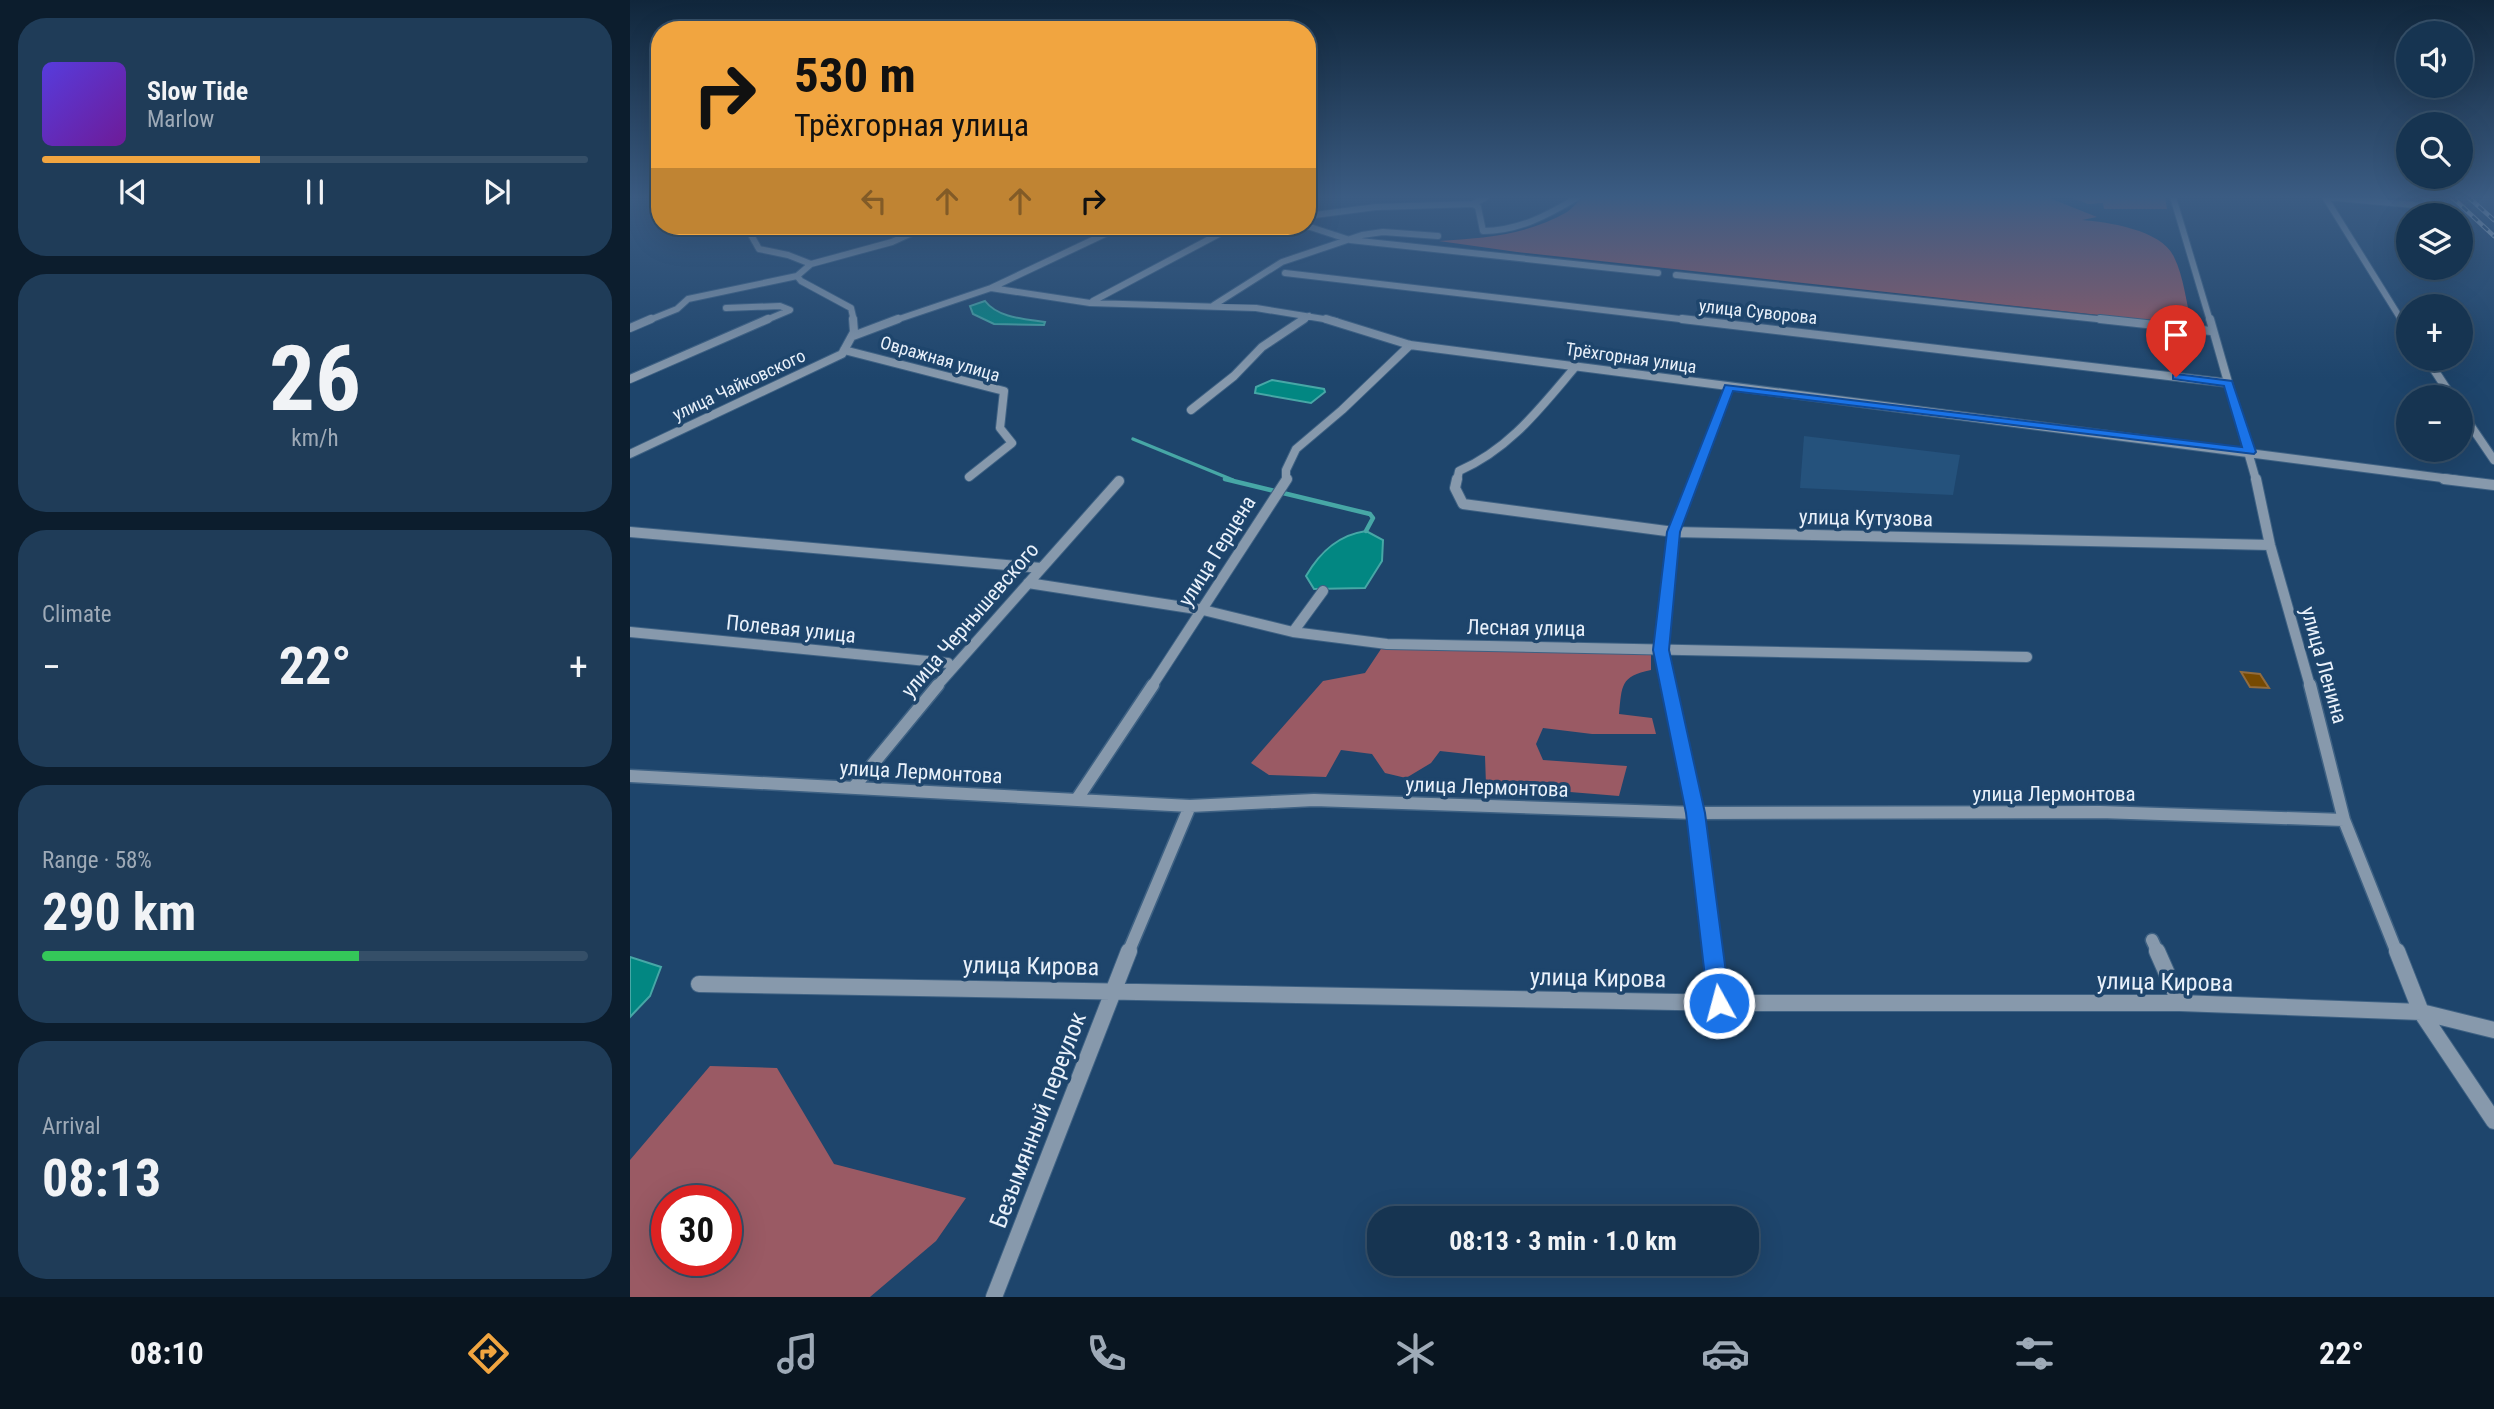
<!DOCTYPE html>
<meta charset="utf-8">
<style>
:root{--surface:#163451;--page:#1f3c58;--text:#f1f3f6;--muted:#9eaab7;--line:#354f68;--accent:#f1a540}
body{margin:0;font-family:"Roboto Condensed",sans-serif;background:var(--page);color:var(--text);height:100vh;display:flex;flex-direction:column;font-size:26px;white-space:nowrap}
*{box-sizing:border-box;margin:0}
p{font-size:23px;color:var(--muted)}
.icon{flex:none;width:38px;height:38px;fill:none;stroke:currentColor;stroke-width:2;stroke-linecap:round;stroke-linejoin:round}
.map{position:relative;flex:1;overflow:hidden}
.details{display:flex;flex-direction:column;gap:18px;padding:18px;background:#0c1d2d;width:630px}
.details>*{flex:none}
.top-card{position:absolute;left:21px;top:21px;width:665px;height:214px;border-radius:28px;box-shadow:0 7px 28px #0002,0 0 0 2px var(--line);background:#f1a540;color:#111;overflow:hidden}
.controls{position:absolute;left:1766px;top:21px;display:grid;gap:14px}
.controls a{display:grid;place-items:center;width:77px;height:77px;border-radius:50%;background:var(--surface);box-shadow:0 7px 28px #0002,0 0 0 2px var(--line);font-size:35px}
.speed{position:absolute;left:21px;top:1185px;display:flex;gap:14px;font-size:35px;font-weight:700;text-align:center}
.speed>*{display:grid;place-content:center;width:91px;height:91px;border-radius:50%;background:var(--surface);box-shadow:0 7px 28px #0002,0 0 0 2px var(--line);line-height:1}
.speed .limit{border:10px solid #d22;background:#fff;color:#111}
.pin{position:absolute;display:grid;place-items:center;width:60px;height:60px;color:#fff;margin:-72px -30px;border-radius:50% 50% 50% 0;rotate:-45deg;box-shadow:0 0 7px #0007}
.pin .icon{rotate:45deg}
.me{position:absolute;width:77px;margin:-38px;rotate:353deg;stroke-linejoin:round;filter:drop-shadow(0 0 5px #0008)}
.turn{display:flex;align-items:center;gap:24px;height:147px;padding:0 28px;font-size:32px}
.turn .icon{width:91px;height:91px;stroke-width:2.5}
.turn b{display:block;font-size:49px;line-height:60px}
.lanes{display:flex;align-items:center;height:66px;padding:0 28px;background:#0003;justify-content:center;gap:35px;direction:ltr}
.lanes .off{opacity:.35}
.big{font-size:52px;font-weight:700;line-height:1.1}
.details .card{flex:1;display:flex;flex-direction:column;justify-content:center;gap:10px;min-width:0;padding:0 24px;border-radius:28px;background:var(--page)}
.details .dial{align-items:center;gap:0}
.dial b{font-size:91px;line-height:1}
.song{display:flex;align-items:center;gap:21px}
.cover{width:84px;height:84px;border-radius:10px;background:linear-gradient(135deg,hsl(250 70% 55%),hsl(280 70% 35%))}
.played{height:7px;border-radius:4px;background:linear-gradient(90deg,var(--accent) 40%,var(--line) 40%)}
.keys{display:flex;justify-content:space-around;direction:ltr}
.heat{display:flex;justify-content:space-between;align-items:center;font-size:38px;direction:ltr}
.charge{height:10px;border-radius:5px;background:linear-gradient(90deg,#34c759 58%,var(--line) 0)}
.trip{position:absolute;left:737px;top:1206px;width:392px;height:70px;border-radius:28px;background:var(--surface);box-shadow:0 7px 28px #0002,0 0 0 2px var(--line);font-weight:700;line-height:70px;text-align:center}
.menu{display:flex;height:112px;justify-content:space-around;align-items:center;background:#091520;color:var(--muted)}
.menu .icon{width:49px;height:49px}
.menu .on{color:var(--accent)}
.menu b{font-size:32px;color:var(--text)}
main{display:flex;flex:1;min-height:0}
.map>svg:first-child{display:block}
.built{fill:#25527c}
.green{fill:#9a5a64;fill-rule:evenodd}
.water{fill:#028782;stroke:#47a7a6;stroke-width:2}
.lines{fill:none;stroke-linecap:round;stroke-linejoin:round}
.stream-far1{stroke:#47a7a6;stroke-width:3.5}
.stream{stroke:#47a7a6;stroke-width:4.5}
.building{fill:#774a01;stroke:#926c3e;stroke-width:2}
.minor-far4-casing{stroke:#3e6183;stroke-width:8}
.minor-far3-casing{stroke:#3e6183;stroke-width:10}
.minor-far2-casing{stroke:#3e6183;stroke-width:12}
.minor-far1-casing{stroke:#3e6183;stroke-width:15}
.minor-casing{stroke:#3e6183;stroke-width:18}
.minor-far4{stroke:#8799ac;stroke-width:6}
.minor-far3{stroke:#8799ac;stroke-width:8}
.minor-far2{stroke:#8799ac;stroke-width:10}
.minor-far1{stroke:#8799ac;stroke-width:12}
.minor{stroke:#8799ac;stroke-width:16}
.rail-casing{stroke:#cad7e5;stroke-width:4.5}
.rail{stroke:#1e456c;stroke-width:2.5;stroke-dasharray:7;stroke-linecap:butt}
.route{fill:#1a73e8;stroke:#114b97;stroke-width:2}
.labels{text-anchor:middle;stroke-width:7;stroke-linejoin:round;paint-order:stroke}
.far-street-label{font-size:18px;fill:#e9f1fb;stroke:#1e456c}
.street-label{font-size:21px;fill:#e9f1fb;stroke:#1e456c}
.near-street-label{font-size:24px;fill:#e9f1fb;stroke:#1e456c}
</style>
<main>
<section class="details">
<div class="card">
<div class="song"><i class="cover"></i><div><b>Slow Tide</b><p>Marlow</p></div></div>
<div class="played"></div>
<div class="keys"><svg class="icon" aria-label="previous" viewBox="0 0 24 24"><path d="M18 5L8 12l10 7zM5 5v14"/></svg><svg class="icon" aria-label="pause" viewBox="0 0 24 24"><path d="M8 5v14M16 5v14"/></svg><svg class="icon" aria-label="next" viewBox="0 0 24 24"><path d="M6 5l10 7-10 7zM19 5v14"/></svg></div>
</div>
<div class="card dial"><b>26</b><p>km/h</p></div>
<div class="card"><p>Climate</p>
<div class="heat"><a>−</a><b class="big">22°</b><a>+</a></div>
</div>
<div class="card"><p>Range · 58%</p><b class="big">290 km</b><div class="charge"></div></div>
<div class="card"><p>Arrival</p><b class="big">08:13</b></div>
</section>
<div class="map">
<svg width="1864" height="1297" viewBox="0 0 1864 1297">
<rect width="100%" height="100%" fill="#1e456c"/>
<path class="built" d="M1174,436L1330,455L1323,495L1170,488Z"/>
<path class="green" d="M953,197H1417L1467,217L1452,220C1478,222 1532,230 1544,257C1554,277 1556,303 1562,325L887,252L809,241C853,238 898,235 937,212C943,208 947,202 953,197Z
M1440,197H1535L1537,209H1474L1473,203L1458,204Z
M751,649L1021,654V670C990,676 992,686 989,714L1022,718L1026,734H962L913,728L906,744L913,760L997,766L989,796L856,785L855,756L810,751L801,763L776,778L755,773L742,754L711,750L696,777L639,775L621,763L693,681L735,673Z
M80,1066L147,1068L204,1164L336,1198L306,1241L240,1297H0V1160ZM37,1200H96V1260H37Z"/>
<path class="water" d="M355,301C368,318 395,319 415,322L414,325L364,324L343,314L340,306Z
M642,380L694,389L695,392L681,403L625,393L626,387Z
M736,531L753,540L752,561L735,588L684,589L676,576C690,552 708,535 736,531Z
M0,957L31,967L20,996L0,1017Z"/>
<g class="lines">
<path class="stream-far1" d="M503,439L603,480"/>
<path class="stream" d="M595,479L740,514L743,518L736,531"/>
</g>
<path class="building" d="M1611,672L1630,674L1639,688L1620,687Z"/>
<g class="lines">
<defs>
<path id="minor-far4" d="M1543,197L1580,321
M1695,197L1772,321
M1695,197L1795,206L1800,204L1794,197
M843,204L848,207L853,231C889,231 918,215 948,197
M677,216L746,207L843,204L856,197
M116,226L129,249L158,255L181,264L167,276L171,281L221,308L224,321
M677,226L720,240L1028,273
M181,264L262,242L297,226
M655,273L1067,321
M1046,275L1486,321
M361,288L460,303L626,308L706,321
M463,301L604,226
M584,305L652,262L732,235L753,232L808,236
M96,308L150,306L160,310L134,321
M17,321L47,309L58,299L167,276
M263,321L361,288L492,226
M671,321L679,316"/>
<path id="minor-far3" d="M696,319L780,345L1828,480
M1052,319L1598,383
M1470,319L1581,331
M1580,319L1626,480
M1771,319L1778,330
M0,328L21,319
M223,336L268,319
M214,350L374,391L370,428L382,443L339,477
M1797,359L1822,397
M0,379L138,319
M561,410L604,376L632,347L674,319
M1830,410L1864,460
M0,454L212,354L224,332L223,319
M656,480V470L666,449L712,410L780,345
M827,480L829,471C880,449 911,407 946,366
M1064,480L1099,387"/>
<path id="minor-far2" d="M827,479L825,488L833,504L1044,532L1640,545
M1626,479L1640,545L1680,686
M1814,479L1864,485
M0,532L411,568
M398,583L573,610L663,632L757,644L1397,657
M0,632L318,663
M663,632L693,591
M307,686L489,481
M522,686L657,479
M1038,686L1031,651L1044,532L1064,479"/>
<path id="minor-far1" d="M1038,685L1065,813L1083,953
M1680,685L1714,820L1767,953
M0,776L560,806L684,800L1065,813L1470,812L1714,820
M224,787L308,685
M447,799L523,685
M1522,940L1528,953
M498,953L560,806"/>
<path id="minor" d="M1082,951L1089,1003
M1527,951L1550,1003
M1767,951L1791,1012L1864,1121
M69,984L1101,1003H1550L1791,1012L1864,1030
M364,1297L499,951"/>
</defs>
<use href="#minor-far4" class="minor-far4-casing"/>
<use href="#minor-far3" class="minor-far3-casing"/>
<use href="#minor-far2" class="minor-far2-casing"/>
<use href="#minor-far1" class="minor-far1-casing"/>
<use href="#minor" class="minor-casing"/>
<use href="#minor-far4" class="minor-far4"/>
<use href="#minor-far3" class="minor-far3"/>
<use href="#minor-far2" class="minor-far2"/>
<use href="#minor-far1" class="minor-far1"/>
<use href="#minor" class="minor"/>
<defs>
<path id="rail" d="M1822,197L1864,236
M1838,197L1864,220"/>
</defs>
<use href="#rail" class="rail-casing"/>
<use href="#rail" class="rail"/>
</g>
<linearGradient id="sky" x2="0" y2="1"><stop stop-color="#10263b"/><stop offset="0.52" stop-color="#3b5c83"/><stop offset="1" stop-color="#3b5c83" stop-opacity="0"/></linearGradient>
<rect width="1864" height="379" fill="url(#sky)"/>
<path class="route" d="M1546,374L1602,381L1626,452L1624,454L1103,391L1050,532L1039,650L1075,813L1100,1003L1097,1009L1089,1012L1081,1009L1078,1003L1056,813L1023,650L1037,532L1095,385L1612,447L1594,386L1543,379V375Z"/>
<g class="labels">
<g class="far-street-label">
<text transform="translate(1128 312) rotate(6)" y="6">улица Суворова</text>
<text transform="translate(1001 358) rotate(8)" y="6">Трёхгорная улица</text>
<text transform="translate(310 359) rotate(16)" y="6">Овражная улица</text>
<text transform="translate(109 385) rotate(-25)" y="6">улица Чайковского</text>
</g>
<g class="street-label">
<text transform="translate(1236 518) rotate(1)" y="7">улица Кутузова</text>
<text transform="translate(587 551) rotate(-58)" y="7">улица Герцена</text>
<text transform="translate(340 620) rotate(-49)" y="7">улица Чернышевского</text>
<text transform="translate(896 628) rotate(1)" y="7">Лесная улица</text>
<text transform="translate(161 629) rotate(6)" y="7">Полевая улица</text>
<text transform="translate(1694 665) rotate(74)" y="7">улица Ленина</text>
<text transform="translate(291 772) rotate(3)" y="7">улица Лермонтова</text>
<text transform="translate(857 787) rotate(2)" y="7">улица Лермонтова</text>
<text x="1424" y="801">улица Лермонтова</text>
</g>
<g class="near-street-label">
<text transform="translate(401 966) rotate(1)" y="8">улица Кирова</text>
<text transform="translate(968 978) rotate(1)" y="8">улица Кирова</text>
<text transform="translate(1535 982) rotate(1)" y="8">улица Кирова</text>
<text transform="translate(408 1120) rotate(-69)" y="8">Безымянный переулок</text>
</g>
</g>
</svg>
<div class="controls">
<a><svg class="icon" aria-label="sound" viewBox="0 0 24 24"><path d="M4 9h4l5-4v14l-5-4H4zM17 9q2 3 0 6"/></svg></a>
<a><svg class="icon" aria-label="search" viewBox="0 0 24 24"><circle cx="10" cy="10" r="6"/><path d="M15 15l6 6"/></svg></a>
<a><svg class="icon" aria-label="layers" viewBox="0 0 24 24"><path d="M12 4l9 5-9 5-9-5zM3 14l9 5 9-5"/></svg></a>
<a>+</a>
<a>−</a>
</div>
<div class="speed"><div class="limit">30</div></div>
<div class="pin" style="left:1546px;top:377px;background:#d93025"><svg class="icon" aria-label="arrive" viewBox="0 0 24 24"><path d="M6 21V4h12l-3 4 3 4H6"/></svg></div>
<svg class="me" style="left:1089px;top:1003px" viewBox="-20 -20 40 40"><circle r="17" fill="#1a73e8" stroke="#fff" stroke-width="3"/><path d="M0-11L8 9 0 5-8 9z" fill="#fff"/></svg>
<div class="trip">08:13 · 3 min · 1.0 km</div>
<div class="top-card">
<div class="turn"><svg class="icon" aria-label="right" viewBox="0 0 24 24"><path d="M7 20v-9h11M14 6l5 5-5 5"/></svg><div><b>530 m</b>Трёхгорная улица</div></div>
<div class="lanes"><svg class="icon off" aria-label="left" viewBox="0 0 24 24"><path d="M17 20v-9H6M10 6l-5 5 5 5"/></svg><svg class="icon off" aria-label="ahead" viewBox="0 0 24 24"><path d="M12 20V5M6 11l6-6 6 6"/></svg><svg class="icon off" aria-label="ahead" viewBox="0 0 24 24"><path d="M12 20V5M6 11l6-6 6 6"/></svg><svg class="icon" aria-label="right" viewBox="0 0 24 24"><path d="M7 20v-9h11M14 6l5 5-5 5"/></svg></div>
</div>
</div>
</main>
<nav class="menu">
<b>08:10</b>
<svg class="icon on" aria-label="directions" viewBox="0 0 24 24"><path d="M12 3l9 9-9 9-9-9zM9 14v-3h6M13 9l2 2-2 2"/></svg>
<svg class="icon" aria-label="music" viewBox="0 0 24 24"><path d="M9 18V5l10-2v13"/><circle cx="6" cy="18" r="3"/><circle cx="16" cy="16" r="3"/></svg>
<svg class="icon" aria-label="phone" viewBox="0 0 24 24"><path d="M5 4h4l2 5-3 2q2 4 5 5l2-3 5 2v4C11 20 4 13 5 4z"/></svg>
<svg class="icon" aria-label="climate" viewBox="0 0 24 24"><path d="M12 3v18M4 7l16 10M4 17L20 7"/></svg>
<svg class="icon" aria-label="car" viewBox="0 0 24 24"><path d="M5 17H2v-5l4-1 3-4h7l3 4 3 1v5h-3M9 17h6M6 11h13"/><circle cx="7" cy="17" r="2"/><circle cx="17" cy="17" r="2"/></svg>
<svg class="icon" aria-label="filters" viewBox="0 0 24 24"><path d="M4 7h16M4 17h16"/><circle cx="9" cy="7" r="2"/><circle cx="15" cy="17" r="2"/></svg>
<b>22°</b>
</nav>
